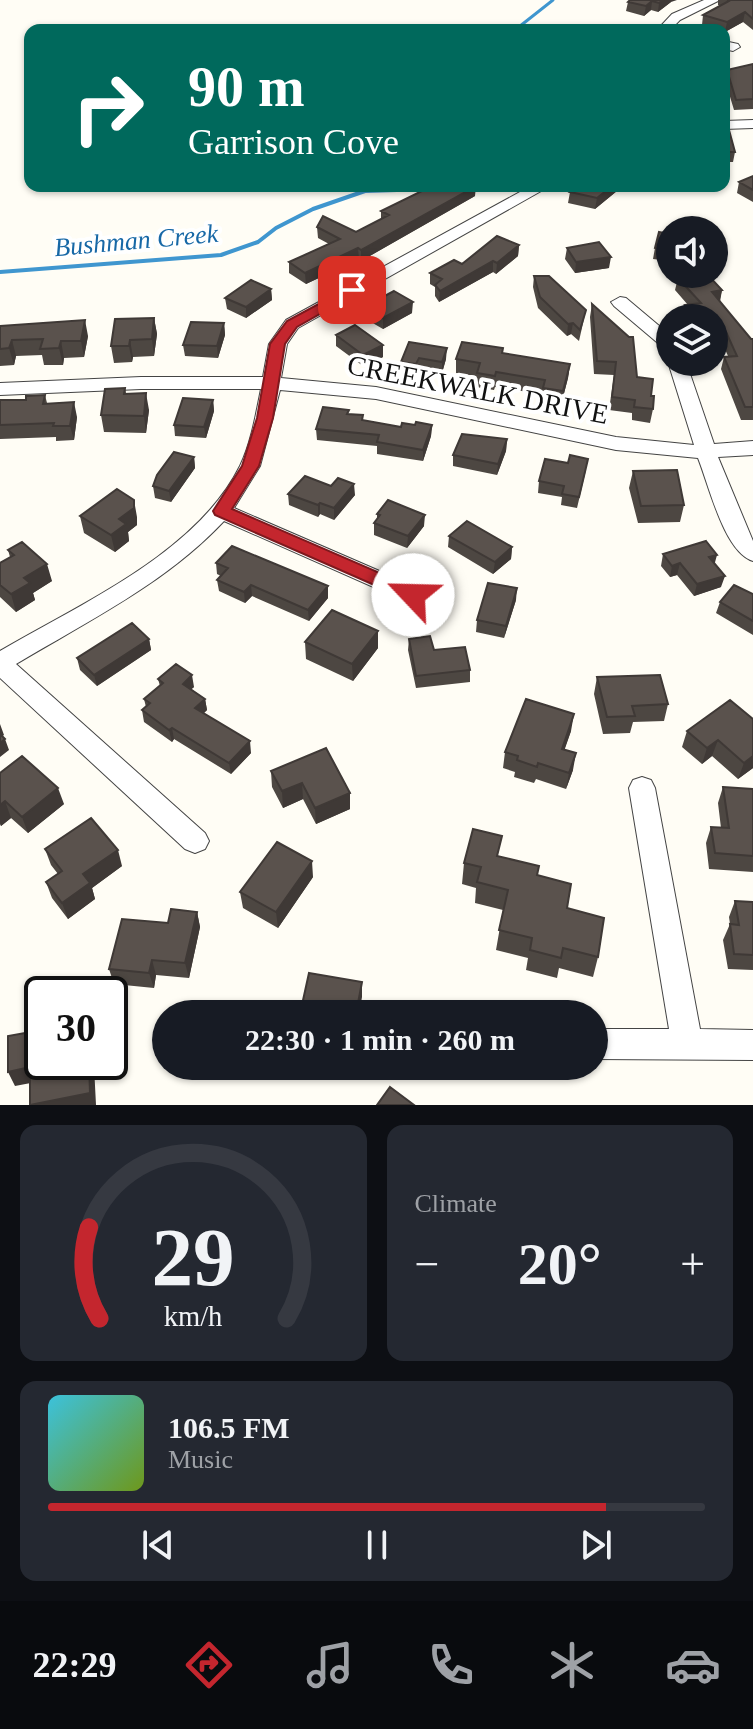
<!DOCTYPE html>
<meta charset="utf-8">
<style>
:root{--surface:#171b24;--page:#242831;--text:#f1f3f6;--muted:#9ea1a6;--line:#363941;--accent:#c4262e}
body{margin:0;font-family:"Times New Roman",serif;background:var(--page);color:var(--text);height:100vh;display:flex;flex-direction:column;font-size:30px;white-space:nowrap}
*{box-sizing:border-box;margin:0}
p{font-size:26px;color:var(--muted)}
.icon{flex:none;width:44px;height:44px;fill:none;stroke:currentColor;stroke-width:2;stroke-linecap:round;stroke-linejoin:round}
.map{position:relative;height:1105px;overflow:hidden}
.side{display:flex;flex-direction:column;gap:20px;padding:20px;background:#0d0f14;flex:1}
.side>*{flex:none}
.guide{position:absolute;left:24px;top:24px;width:706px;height:168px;border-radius:16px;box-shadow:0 2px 6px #0004;background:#00695c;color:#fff;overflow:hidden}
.fabs{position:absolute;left:656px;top:216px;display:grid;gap:16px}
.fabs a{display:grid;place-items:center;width:72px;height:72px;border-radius:50%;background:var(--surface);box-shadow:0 2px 6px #0004;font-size:40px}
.speed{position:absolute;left:24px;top:976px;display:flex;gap:16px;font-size:40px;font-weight:700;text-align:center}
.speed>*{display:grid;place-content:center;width:104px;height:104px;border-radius:50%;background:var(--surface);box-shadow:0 2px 6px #0004;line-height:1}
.speed .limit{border:4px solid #111;border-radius:12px;background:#fff;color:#111}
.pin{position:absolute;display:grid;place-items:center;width:68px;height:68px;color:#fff;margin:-34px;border-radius:16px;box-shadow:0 4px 12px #0006}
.me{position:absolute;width:88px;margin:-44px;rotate:294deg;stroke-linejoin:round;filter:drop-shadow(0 0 6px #0008)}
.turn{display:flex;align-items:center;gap:28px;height:168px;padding:0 32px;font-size:36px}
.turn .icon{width:104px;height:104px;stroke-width:2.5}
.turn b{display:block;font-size:56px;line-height:68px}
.big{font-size:60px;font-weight:700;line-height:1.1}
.side .widget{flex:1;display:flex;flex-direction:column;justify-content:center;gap:12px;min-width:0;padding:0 28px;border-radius:16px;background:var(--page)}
.side .dial{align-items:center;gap:0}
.dial svg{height:208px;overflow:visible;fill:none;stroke:var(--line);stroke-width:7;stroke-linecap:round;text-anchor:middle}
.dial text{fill:var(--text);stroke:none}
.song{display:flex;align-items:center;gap:24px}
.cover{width:96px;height:96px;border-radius:12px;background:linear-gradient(135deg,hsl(190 70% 55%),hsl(80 70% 35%))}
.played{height:8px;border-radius:4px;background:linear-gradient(90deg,var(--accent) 85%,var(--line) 85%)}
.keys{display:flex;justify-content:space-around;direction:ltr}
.heat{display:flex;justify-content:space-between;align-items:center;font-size:44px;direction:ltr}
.side .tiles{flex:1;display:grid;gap:20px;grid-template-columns:1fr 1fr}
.widget:last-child{grid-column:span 2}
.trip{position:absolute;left:152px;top:1000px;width:456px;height:80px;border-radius:40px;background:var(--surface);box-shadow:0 2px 6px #0004;font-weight:700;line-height:80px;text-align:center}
.menu{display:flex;height:128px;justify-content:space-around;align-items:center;background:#090b0e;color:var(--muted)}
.menu .icon{width:56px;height:56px}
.menu .active{color:var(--accent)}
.menu b{font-size:36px;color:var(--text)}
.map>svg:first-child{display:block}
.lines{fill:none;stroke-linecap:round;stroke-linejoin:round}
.stream-far1{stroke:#3f96cf;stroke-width:3}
.stream{stroke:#3f96cf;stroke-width:4}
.minor-casing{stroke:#444;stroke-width:2}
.minor{fill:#fff;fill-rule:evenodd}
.wall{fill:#4d4742}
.shaded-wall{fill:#3f3936}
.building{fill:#5a524d;stroke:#3f3936;stroke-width:2}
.route{fill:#c4262e;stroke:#7f191e;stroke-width:2}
.labels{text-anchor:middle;stroke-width:8;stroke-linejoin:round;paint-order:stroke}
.far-water-label{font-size:26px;font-style:italic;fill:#1768a6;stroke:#fff}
.street-label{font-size:28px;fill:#111;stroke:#fff}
</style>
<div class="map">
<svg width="753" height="1105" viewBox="0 0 753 1105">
<rect width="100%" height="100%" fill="#fffdf5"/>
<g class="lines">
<path class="stream-far1" d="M515,30L553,0"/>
<path class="stream" d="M0,272L221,255L258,242L276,228L313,209L365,191L397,190L405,186"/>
<defs>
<path id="minor" d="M704,0H720L680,20L670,30H657L672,14Z
M724,41L738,44L740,47L733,51L724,49Z
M753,120V128L724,129V121Z
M531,186H550L298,328L287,344L281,378L376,387L616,437L694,445L668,362L670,359V362H686L714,444L753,441V455L718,457L753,541V561C724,552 709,485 698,458L616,450L376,399L280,390L260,466L234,508L421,589L424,595L421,601L413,603L405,601L224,521C166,583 88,621 16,664L205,833L209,841L205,849L195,853L185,849L0,678V651C80,604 197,553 240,466C251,443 256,414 261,389H141L0,395V383L141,377H263L269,344L286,320Z
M620,297L626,298L670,335V354L664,352L659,344L614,306L611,302Z
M642,777L651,780L655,788L700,1029L753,1030V1060L594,1059V1029H669L629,788L633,780Z"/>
</defs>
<use href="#minor" class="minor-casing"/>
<use href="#minor" class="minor"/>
</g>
<path class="wall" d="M718,0H753V30L743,22L725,32L724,30H719L702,25L703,15L720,6L718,5Z
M628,2H671L658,12L651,10L644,16L626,11Z
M753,64V109L734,110L725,80L727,70Z
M724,130L735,152L733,162H724Z
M753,176V202L737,193L739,182Z
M623,186L595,209L568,203L570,192Z
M475,196L361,261L359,259L306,284L289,273V262L329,244L318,238L317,227L356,232L381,219V211Z
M670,234V261L653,259L655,248Z
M519,245L518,256L496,274L493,272L439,302L435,296V287L430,284V273Z
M567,248L609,268L575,273L565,259Z
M534,276L586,310L579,341L571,334L567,336L538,308L533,287Z
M678,278L722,290L720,302L751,339H753V420H741L721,369L724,357L728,356L719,336L714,318H682L685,305H688L675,290Z
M271,289L272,300L246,318L227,309L225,298Z
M592,304L629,337L637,377L651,396L653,409L650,423L632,420V413L609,410L614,375L594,374L590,317Z
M364,307L412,313L383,329L364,318Z
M154,318L157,334L154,356L133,357L132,362L114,363L111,346Z
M224,323L225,335L218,358L185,356L183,345Z
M0,326L88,336L84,357L64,358L63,365H44L42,355L16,356L14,365L0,366Z
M336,335L383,345V357L363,366L336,346Z
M409,342L446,359L442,373L418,370L416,375L401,373V362Z
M503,348V353L570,364L568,378L561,405L541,402L542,394L495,387L494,390L476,387V376L456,373V359Z
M125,388L126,393L149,410L146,433L104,432L101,415Z
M45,395L47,403L77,417L74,440L56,441V437L0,439V400H26Z
M213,400L214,411L206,438L175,436L174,425Z
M349,414L363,421L401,427L432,425L431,436L423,461L377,454V446L317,440L316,429Z
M507,439L506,451L497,475L453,466V455Z
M194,457L195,468L171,502L155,498L153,486Z
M586,470L577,508L561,505L562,497L538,493L539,481Z
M633,471L684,505L680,522L638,523L629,488Z
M288,494L355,495L334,520L320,514L318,517L289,505Z
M377,514L424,526L407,548L374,535V523L377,520Z
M80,516L137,517V525L128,532L129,541L115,552L84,533Z
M449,536L512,547L511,559L493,574L448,547Z
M8,550L52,581L33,593L35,600L16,612L0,597V563L10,557Z
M663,554L715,564L721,587L694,596L677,575L670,577L661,566Z
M216,563L328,598L309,621L252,596L245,603L219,591L217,580L221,576L217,574Z
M753,594V635L716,613L720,602Z
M516,600L504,638L476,632L477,620Z
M378,631V648L353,681L306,659L305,642Z
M149,639L151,650L97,686L80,670L77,658Z
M409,639L470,670V682L416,688L408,650Z
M597,677L668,704L664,721L633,722L630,733L603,734L594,694Z
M158,679L194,687L191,689L205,699L207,710L204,713L251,753L231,774L174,739L172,742L144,722L142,710L146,707L144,699L160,686Z
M753,719V768L738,779L712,756L702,764L682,747L687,731Z
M571,731L564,750L573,770L566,789L536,779L534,783L514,777L515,772L503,768L505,752Z
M271,771L350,793V809L316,824L303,799L283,808L272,787Z
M0,773L64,804L28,833L11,818L1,826L0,824Z
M723,787L753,789V872L709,869L706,843L711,827L721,828L718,803Z
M45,849L122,866L92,888L95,899L68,919L52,898L46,882L58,874L51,865Z
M499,856L538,875L567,908L598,957L593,977L559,968L557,978L526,970L528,958L496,950L503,910L475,903L476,888L462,884L464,863Z
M313,877L278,928L243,908L240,892Z
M735,901L753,902V970L728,969L723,940L730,924L729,917Z
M197,912L200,927L189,978L156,975L154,988L114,984L109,969L168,923Z"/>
<path class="shaded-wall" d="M663,0H677L671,2L658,12L659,3Z
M652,1L651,10L644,16L646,6Z
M745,12L743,22L725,32L727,22Z
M476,186L475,196L361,261V250Z
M612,186H623L595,209L597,198Z
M519,245L518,256L496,274L497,263Z
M358,248L359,259L306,284L305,273Z
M611,257L609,268L575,273L576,262Z
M493,261V272L439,302L440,291Z
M271,289L272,300L246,318V307Z
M722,290L719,303L712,292Z
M413,302L412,313L383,329V318Z
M154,318L157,334L154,356L152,339Z
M85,320L88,336L84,357L81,341Z
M224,323L225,335L218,358L217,346Z
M573,323L571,334L567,336L568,324Z
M722,323L719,336L714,337V324Z
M12,340L16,356L14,365L9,348Z
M130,340L133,357L132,362L129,346Z
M61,341L64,358L63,365L59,348Z
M383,345V357L363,366V355Z
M447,348L446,359L442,373V362Z
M570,364L568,378L561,405L563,391Z
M146,393L149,410L146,433L144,416Z
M213,400L214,411L206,438L204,427Z
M74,402L77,417L74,440L70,426Z
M432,425L431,436L423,461V450Z
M507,439L506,451L497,475L498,464Z
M194,457L195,468L171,502L169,491Z
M354,484L355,495L334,520V508Z
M134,500L137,517V525L128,532L129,541L115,552L111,535L119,519Z
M320,503V514L318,517V505Z
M425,515L424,526L407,548L408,536Z
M512,547L511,559L493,574L495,562Z
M717,555L714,566L709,557Z
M680,563L677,575L670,577L672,566Z
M47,564L52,581L33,593L35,600L16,612L11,594L24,578Z
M725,576L721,587L694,596L697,584Z
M251,585L252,596L245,603L244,592Z
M328,586V598L309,621L308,610Z
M517,588L516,600L504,638L506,626Z
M378,631V648L353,681L352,664Z
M149,639L151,650L97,686L94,675Z
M192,675L194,687L185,695L183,684Z
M205,699L207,710L197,719L195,708Z
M574,714L571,731L559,766L562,749Z
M0,724L4,735L0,738Z
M172,728L174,739L172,742L169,730Z
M5,739L9,750L0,757V743Z
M718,740L712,756L702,764L707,748Z
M250,741L251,753L231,774L229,763Z
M576,753L573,770L566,789L569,773Z
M753,756V768L738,779L744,763Z
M302,783L303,799L283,808L282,791Z
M58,788L64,804L28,833L22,817Z
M350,793V809L316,824L315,808Z
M5,801L11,818L1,826L0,822V805Z
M118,850L122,866L92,888L95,899L68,919L62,903L83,874Z
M312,861L313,877L278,928L276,912Z
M197,912L200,927L189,978L185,963Z
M152,960L156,975L154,988L149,973Z
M362,982V997L359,1014H356Z
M89,1062H92L94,1066L96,1105H30Z
M30,1067L36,1082L15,1086L8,1072Z"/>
<path class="building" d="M630,0H663L659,3L652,1L646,6L628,2Z
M728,0H753V19L745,12L727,22L703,15L729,1Z
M753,64V99L736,100L727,70Z
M724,130H729L735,152H724Z
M753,176V190L739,182Z
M432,186H476L361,250L358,248L305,273L289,262L340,239L317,227L323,216L356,232L389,215L381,211Z
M579,186H612L597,198L570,192Z
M659,232L670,234V250L655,248Z
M497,236L519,245L497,263L493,261L440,291L435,285L442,279L430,273L454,260L462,264Z
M599,242L611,257L576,262L567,248Z
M696,274H707L722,290L712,292L751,339H753V407H745L724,357L737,356L722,323L714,324V318H695L685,305L701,303L678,278Z
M534,276H549L586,310L580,330L573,323L568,324L540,297Z
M251,280L271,289L246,307L225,298Z
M394,291L413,302L383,318L364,307Z
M592,304L629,337H633L637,377L653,379L651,396H654L653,409L634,407L635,400L612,397L616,362L597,361Z
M154,318L152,339L130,340L129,346H111L115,319Z
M85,320L81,341H61L59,348L40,349L43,339L12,340L9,348L0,349V326Z
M191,322L224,323L217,346L183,345Z
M355,325L383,345L363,355L336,335Z
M409,342L447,348L442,362L419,358L416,364L401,362Z
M462,342L503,348L502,353L570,364L563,391L543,388L545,380L496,372L495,376L477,373L480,363L456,359Z
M125,388L124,394L146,393L144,416L101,415L105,389Z
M45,395L43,404L74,402L70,426H53L54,423L0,425V400H26V396Z
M183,398L213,400L204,427L174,425Z
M323,407L349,410L347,414L363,415L362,420L401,427L402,423L415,425L416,422L432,425L423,450L377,442L379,435L316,429Z
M462,434L507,439L498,464L453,455Z
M174,452L194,457L169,491L153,486L157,475Z
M570,455L588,459L579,497L562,494L564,486L539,481L545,459L568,463Z
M677,470L684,505L641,506L633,471Z
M305,476L331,486L338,478L354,484L334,508L320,503L318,505L288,494Z
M117,489L134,500V508L119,519L126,524L111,535L80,516Z
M388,500L425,515L408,536L374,523L380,515L377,514Z
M467,521L512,547L495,562L449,536Z
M706,541L717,555L709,557L725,576L697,584L680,563L672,566L663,554Z
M22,542L47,564L24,578L30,583L11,594L0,585V563L14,555L8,550Z
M232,546L328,586L308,610L251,585L244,592L217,580L228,568L216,563Z
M488,583L517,588L506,626L477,620Z
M734,585L753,594V621L720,602Z
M332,610L378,631L352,664L305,642Z
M132,623L149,639L94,675L77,658Z
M430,636L434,650L465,647L470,670L416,676L409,639Z
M176,664L192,675L183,684L205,699L195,708L250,741L229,763L172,728L169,730L142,710L150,703L144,699L163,683L158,679Z
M660,675L668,704L632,706L635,716L607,717L597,677Z
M526,699L574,714L562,749L576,753L569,773L538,763L537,767L517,760L518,756L505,752Z
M730,700L753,719V756L744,763L718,740L707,748L687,731Z
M0,734L5,739L0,743Z
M326,748L350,793L315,808L302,783L282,791L271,771Z
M22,756L58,788L22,817L5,801L0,805V773Z
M723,787L753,789V856L715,853L711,827L729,828Z
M91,818L118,850L83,874L90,883L62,903L46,882L62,871L45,849Z
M473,829L502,836L497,856L539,866L537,875L571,884L567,908L604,918L598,957L563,948L561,958L530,950L532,938L499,930L508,890L477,882L481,867L464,863Z
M277,842L312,861L276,912L240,892Z
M735,901L753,902V955L734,954L730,924L739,925Z
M171,909L197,912L185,963L152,960L149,973L109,969L122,919L168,923Z
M309,973L362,982L356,1014H300Z
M42,1030V1062H89L90,1093L30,1105V1067L8,1072V1036Z
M390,1087L414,1105H377Z"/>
<path class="route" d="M352,286L359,290L357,293L297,327L285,344L273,418L259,466L232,509L419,590L422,595L413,602L215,515L213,511L242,466L257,418L270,344L287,321Z"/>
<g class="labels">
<g class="far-water-label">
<text transform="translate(136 240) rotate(-5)" y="9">Bushman Creek</text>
</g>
<g class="street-label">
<text transform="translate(478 389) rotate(11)" y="10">CREEKWALK DRIVE</text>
</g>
</g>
</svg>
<div class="fabs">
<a><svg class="icon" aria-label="sound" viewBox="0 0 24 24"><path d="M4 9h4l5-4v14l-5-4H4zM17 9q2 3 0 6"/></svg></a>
<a><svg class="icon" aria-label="layers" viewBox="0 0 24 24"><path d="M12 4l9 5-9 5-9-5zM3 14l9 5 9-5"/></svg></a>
</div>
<div class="speed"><div class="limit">30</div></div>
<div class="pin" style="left:352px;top:290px;background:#d93025"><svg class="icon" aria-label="arrive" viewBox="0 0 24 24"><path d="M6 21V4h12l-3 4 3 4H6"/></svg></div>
<svg class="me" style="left:413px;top:595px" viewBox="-20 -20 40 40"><circle r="19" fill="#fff"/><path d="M0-13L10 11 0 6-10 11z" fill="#c4262e"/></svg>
<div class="trip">22:30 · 1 min · 260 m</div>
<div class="guide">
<div class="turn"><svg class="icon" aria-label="right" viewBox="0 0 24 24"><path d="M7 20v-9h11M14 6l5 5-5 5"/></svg><div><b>90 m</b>Garrison Cove</div></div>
</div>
</div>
<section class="side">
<div class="tiles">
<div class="widget dial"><svg viewBox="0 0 100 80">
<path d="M14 69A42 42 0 1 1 86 69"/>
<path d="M14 69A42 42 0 0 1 10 34" stroke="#c4262e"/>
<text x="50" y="56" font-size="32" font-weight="700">29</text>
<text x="50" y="72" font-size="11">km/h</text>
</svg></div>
<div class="widget"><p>Climate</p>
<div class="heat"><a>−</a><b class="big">20°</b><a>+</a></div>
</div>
<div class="widget">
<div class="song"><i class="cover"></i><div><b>106.5 FM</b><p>Music</p></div></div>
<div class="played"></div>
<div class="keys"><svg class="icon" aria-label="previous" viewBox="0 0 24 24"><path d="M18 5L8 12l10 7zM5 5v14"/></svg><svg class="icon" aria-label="pause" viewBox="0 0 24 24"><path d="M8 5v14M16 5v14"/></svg><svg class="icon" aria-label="next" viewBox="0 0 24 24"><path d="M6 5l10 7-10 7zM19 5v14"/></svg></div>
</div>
</div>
</section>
<nav class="menu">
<b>22:29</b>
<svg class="icon active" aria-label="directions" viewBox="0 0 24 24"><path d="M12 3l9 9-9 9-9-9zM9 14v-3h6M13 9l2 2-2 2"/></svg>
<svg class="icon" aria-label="music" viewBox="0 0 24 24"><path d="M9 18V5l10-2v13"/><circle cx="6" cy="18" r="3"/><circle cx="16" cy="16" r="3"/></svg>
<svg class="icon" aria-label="phone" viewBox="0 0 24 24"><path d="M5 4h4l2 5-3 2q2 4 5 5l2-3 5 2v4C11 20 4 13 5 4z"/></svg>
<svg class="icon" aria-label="climate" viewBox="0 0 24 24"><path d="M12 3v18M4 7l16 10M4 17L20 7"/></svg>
<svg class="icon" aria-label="car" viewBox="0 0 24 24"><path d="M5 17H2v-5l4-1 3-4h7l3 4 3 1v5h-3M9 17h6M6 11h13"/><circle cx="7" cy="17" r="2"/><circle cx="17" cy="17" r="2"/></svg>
</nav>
